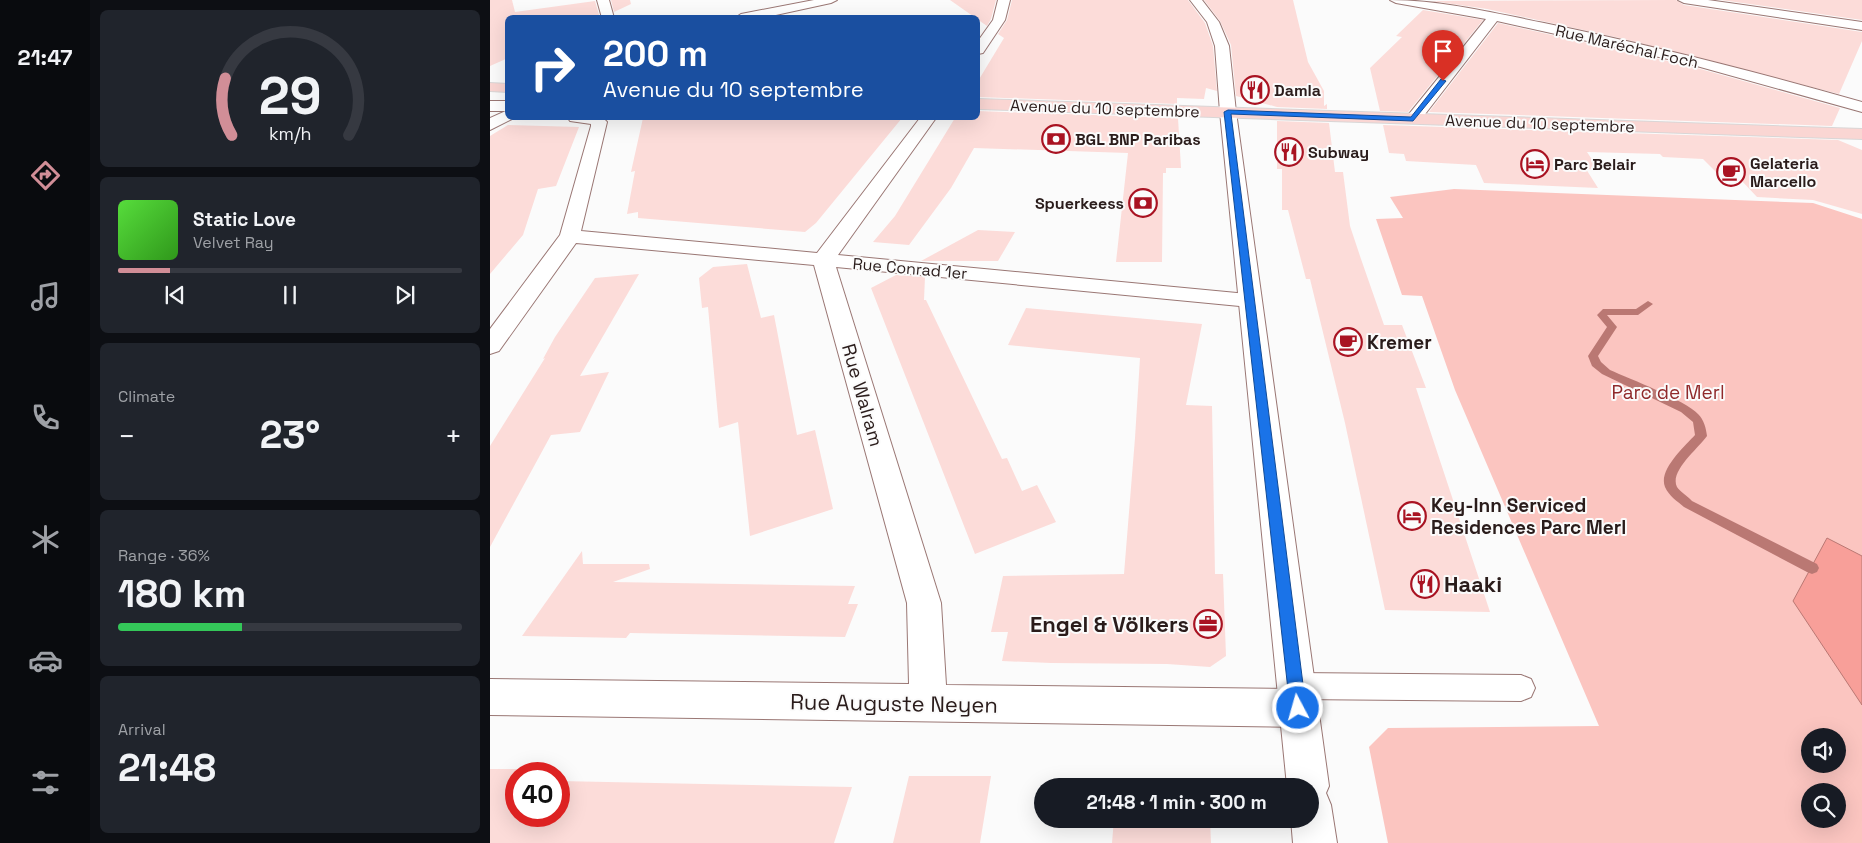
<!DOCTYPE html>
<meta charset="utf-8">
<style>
:root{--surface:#171b24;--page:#20242c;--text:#f1f3f6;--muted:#9ea1a6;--line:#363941;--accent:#d18e97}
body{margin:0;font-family:"Space Grotesk",sans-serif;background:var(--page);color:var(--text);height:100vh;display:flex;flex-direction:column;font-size:19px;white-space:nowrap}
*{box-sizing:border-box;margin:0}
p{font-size:16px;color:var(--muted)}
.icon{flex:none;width:28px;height:28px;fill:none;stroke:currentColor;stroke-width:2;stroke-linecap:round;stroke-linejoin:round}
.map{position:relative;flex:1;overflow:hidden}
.drawer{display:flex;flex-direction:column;gap:10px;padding:10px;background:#0d0f14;width:400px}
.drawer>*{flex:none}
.hud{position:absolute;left:15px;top:15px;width:475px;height:105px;border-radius:8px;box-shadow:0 5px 20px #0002;background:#1a4fa0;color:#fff;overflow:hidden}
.controls{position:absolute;left:1311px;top:728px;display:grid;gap:10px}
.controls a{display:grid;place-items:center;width:45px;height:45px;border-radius:50%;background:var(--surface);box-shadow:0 5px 20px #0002;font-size:25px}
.speed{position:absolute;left:15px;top:762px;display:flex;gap:10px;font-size:25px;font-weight:700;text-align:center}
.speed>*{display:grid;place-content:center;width:65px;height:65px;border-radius:50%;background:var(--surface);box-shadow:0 5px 20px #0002;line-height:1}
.speed .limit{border:8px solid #d22;background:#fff;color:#111}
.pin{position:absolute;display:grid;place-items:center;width:42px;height:42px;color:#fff;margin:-51px -21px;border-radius:50% 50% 50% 0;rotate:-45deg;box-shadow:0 0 5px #0007}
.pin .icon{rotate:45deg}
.me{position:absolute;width:55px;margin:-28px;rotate:354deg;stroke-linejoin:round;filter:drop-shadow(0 0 4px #0008)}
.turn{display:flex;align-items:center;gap:18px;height:105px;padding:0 15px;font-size:22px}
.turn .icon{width:65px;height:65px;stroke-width:2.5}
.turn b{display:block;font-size:35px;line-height:42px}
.big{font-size:38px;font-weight:600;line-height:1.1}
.drawer .widget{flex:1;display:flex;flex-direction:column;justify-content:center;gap:8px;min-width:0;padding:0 18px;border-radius:8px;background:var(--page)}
.drawer .dial{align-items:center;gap:0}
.dial svg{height:130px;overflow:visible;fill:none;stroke:var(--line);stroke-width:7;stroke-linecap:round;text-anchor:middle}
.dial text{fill:var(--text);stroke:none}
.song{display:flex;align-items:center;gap:15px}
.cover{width:60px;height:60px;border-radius:8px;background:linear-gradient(135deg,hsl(110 70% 55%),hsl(110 70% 35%))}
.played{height:5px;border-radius:2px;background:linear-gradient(90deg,var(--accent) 15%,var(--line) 15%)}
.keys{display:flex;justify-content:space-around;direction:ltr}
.heat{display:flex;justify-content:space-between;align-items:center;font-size:28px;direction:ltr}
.charge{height:8px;border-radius:4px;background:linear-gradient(90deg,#34c759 36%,var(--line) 0)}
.trip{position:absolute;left:544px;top:778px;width:285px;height:50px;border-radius:25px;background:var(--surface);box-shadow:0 5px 20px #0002;font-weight:600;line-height:50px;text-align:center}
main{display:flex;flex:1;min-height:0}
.tab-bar{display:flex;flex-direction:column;width:90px;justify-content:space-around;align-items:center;background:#090b0e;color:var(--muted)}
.tab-bar .icon{width:35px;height:35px}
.tab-bar .active{color:var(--accent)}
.tab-bar b{font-size:22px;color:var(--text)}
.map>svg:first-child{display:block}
.green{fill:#fbc5c0;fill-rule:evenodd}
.water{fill:#f89f99;stroke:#ba7873}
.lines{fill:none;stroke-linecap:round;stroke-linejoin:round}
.stream{fill:#ba7873;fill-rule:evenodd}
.building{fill:#fcdcd9}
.service-casing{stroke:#9a7774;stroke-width:2}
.minor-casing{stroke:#9a7774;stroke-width:2}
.tertiary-casing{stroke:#9a7774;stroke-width:2}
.primary-casing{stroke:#d9d6d6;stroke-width:2}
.service{fill:#fff;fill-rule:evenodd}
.minor{fill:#fff;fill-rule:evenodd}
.tertiary{fill:#fff;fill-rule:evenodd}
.primary{fill:#fad6d3;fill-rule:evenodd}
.route{fill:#1a73e8;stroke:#114b97}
.labels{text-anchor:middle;stroke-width:4;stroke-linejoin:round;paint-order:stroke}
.far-street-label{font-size:16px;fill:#2a1c1b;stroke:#fbfbfb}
.far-poi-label{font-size:16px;font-weight:bold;fill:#2a1c1b;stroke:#fbfbfb;text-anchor:start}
.poi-label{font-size:19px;font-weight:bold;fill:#2a1c1b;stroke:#fbfbfb;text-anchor:start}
.park-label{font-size:19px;fill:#902a2b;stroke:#fbfbfb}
.street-label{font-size:19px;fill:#2a1c1b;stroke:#fbfbfb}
.near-poi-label{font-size:22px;font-weight:bold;fill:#2a1c1b;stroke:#fbfbfb;text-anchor:start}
.near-street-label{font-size:22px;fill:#2a1c1b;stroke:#fbfbfb}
</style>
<main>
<nav class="tab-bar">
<b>21:47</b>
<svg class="icon active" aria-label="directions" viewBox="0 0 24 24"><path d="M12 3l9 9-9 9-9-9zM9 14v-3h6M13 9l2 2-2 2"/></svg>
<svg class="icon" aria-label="music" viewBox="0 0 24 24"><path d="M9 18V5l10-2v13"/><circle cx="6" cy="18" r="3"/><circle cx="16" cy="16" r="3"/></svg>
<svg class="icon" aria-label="phone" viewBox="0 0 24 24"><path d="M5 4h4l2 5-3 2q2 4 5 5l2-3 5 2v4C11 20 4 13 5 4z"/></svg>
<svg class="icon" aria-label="climate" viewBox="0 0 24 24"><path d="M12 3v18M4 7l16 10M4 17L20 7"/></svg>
<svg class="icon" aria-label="car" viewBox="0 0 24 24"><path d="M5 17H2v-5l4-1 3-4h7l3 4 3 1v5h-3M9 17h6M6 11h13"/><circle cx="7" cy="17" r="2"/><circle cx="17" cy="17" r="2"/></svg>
<svg class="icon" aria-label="filters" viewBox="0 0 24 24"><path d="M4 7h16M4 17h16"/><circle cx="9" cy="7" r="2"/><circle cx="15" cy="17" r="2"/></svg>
</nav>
<section class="drawer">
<div class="widget dial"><svg viewBox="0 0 100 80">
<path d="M14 69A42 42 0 1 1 86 69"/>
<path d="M14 69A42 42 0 0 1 10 34" stroke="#d18e97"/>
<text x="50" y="56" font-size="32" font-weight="700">29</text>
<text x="50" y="72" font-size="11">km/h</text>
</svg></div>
<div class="widget">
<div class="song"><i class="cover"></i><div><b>Static Love</b><p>Velvet Ray</p></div></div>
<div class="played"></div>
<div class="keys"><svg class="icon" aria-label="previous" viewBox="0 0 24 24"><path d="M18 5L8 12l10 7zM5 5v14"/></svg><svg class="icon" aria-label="pause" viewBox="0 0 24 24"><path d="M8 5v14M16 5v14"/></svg><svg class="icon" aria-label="next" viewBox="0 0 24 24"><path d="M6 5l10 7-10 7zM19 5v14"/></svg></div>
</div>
<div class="widget"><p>Climate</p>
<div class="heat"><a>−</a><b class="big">23°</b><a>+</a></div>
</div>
<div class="widget"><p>Range · 36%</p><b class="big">180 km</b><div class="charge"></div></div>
<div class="widget"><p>Arrival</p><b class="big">21:48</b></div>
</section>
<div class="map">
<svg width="1372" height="843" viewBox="0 0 1372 843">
<rect width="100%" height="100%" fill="#fbfbfb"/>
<path class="green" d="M964,189L1323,203L1372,219V843H898L879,747L898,728L1109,726L965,390L932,296L912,295L886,219L913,218L900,197ZM1320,736H1348V764H1320ZM1320,791H1348V819H1320Z"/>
<path class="water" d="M1337,538L1372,556V705L1303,601Z"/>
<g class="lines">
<path class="stream" d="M1158,301L1163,304L1148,315H1117L1127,327L1108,356L1111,362L1120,370C1140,379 1195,400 1208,414C1214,420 1216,428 1217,436C1209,448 1179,471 1187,487C1190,492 1198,496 1202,501L1327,564L1329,568L1327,572L1322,574L1317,572L1194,507C1187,501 1179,496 1175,487C1168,470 1195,446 1205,435L1203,422L1191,412L1112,374L1102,366L1098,356L1117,327L1107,315L1113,309H1146Z"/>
</g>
<path class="building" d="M0,0H22L25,12L105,1L110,18H18V58L0,66Z
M121,0H140L141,4L124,12Z
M460,0H506L501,19L497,26Z
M522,0H698L715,23L723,46L727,91L716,88L714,99L687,98V104L488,97V81L514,38L508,34L517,20Z
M714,0H803L818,62L834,91V106L837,104V109L787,107L746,96L741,45L730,21Z
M1186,0L1194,5L1372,32V41L1349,94L1134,39L997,9L942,1Z
M1231,0H1372V20Z
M933,10L993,20L918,112L890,111L880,68L912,37L906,36Z
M1008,23L1196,65L1350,108L1342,126L939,112Z
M488,111L688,118L691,168H676V173H673L672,262H626L638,153L484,148L461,188L419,245L383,242L405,216L465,118H488Z
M153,118H412L326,223L315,232L148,218V212L137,214L145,171L141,172Z
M787,121L839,123L845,172H853L860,226L871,259L894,325H912L936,388H926L1000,612L895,610L855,423L820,279H816L798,210H792V169H787Z
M18,125L89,127L66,186L48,189L33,235L0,274V136Z
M893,125L1348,140L1372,150V214L1323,200L1267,197L1250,179L1232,178L1213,159L1173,157L1170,154L1097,152L1109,170L1096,169L1108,188L994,183L986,165L916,161L914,154L899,153Z
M488,230L525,232L508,261H431Z
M257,264L271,318L284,315L307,435L325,430L343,509L260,536L248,422L229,428L218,307L212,308L209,278L223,267Z
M149,274L90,376L119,372L90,432L61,435L0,547V446L55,358L53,359L65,337L105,278Z
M406,275L435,277L434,300H436L512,459L517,458L532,491L547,485L566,522L485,554L381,288Z
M536,308L712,324L696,405L722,406L725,574H733L736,656L720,667L677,664L561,663L512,661L518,632H501L513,576L634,574L645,438L650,358L518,345Z
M92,551L93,564H159L160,569L123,582L365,586L358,604H368L355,637L140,633L136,638L32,636Z
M0,769H55L52,774H26V816H69V781L362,787L344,843H0Z
M419,776H501L490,843H403Z
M626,780L719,782V786H626Z
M624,819H720L721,843H622Z"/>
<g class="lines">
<defs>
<path id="service" d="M806,673L1031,675L1041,679L1045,688L1041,697L1031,701L806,699L796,695L792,686L796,677Z"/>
<path id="minor" d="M107,0H119L124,18H112Z
M324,0H347L341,3L272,18H245L251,14Z
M508,0H520L515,20L493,53L488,54V41L503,20Z
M900,0C952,0 1004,13 1054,23C1161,45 1267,72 1372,102V112L1196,63L1007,21L929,122H917L915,119L996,19L906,3Z
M1188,0H1218L1372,22V30L1194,3Z
M18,110V118H24L0,130V118Z
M78,118H113L117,122L91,231L327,253L430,118H446L348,255L768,295L771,300L768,305L760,307L346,267L451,603L456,685L808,689L822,695L827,708L822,721L808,727L0,715V679L419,684L417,603L324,265L86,243L9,351L0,354V329L70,235L101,126V124L80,121Z"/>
<path id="tertiary" d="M700,0H712L729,22L739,46L746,112L839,786L836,793L841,805L847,843H803L801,819H820V786H797L730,112L725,46L717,22Z
M0,101H18V111H0Z"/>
<path id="primary" d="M0,83L18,84V92L0,91Z
M488,99L1372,129V139L488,109Z"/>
</defs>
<use href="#service" class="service-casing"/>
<use href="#minor" class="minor-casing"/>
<use href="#tertiary" class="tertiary-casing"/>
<use href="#primary" class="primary-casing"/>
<use href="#service" class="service"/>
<use href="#minor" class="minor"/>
<use href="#tertiary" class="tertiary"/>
<use href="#primary" class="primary"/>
</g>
<path class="route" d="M951,79L956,81L923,121L741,114L816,708L814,714L808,716L803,714L800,708L734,112L738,110L921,117Z"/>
<defs>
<symbol id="restaurant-ring" viewBox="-11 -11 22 22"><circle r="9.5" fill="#fbfbfb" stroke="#a91322" stroke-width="1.5"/><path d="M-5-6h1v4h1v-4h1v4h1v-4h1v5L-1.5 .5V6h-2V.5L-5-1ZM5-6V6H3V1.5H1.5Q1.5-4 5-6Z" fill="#a91322"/></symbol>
<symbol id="bank-ring" viewBox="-11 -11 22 22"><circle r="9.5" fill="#fbfbfb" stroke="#a91322" stroke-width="1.5"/><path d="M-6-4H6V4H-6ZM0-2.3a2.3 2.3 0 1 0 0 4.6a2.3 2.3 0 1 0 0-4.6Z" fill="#a91322"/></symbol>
<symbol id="hotel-ring" viewBox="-11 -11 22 22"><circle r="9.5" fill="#fbfbfb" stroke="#a91322" stroke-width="1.5"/><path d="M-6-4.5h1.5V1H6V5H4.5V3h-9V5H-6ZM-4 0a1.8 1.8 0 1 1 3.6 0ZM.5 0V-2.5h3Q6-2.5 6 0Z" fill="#a91322"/></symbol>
<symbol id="cafe-ring" viewBox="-11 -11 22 22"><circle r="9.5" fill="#fbfbfb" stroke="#a91322" stroke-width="1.5"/><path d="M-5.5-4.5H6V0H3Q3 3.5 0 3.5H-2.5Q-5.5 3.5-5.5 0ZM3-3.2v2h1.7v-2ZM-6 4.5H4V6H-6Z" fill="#a91322"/></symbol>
<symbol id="office-ring" viewBox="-11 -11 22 22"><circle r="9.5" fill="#fbfbfb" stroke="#a91322" stroke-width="1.5"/><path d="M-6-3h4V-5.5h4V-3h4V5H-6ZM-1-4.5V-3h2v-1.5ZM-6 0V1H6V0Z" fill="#a91322"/></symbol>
</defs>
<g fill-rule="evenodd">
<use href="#restaurant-ring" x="749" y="74" width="32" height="32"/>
<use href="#bank-ring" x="550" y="123" width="32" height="32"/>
<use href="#restaurant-ring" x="783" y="136" width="32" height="32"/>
<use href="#hotel-ring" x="1029" y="148" width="32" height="32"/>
<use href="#cafe-ring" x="1225" y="156" width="32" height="32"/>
<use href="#bank-ring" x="637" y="187" width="32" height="32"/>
<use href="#cafe-ring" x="842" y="326" width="32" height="32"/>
<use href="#hotel-ring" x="906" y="500" width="32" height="32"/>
<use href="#restaurant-ring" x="919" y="568" width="32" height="32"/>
<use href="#office-ring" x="702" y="608" width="32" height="32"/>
</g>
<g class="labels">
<g class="far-street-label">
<text transform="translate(1137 46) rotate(13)" y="6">Rue Maréchal Foch</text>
<text transform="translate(615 108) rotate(2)" y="6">Avenue du 10 septembre</text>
<text transform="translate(1050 123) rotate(2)" y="6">Avenue du 10 septembre</text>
<text transform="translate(420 268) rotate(5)" y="6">Rue Conrad 1er</text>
</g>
<g class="far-poi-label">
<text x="784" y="96">Damla</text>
<text x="585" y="145">BGL BNP Paribas</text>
<text x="818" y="158">Subway</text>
<text x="1260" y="169">Gelateria<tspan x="1260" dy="18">Marcello</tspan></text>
<text x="1064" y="170">Parc Belair</text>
<text x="634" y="209" text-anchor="end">Spuerkeess</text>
</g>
<g class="poi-label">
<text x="877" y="349">Kremer</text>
<text x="941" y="512">Key-Inn Serviced<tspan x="941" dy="22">Residences Parc Merl</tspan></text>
</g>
<g class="park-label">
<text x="1178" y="399">Parc de Merl</text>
</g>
<g class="street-label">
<text transform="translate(373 395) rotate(74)" y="7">Rue Walram</text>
</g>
<g class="near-poi-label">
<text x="954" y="592">Haaki</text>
<text x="699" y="632" text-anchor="end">Engel &amp; Völkers</text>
</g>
<g class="near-street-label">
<text transform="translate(404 703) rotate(1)" y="8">Rue Auguste Neyen</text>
</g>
</g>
</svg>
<div class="controls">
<a><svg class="icon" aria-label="sound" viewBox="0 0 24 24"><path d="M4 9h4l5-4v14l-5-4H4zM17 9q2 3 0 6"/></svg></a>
<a><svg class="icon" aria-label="search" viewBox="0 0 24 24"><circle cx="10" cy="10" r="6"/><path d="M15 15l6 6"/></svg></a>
</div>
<div class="speed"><div class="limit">40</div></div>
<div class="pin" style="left:953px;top:81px;background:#d93025"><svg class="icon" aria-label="arrive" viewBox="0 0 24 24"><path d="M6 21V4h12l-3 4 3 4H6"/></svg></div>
<svg class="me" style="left:808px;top:708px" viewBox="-20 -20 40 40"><circle r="17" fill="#1a73e8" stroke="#fff" stroke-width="3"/><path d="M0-11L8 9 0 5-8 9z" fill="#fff"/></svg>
<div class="trip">21:48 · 1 min · 300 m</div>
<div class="hud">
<div class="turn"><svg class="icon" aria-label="right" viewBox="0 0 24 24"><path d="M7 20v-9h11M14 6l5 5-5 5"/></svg><div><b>200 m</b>Avenue du 10 septembre</div></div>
</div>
</div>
</main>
